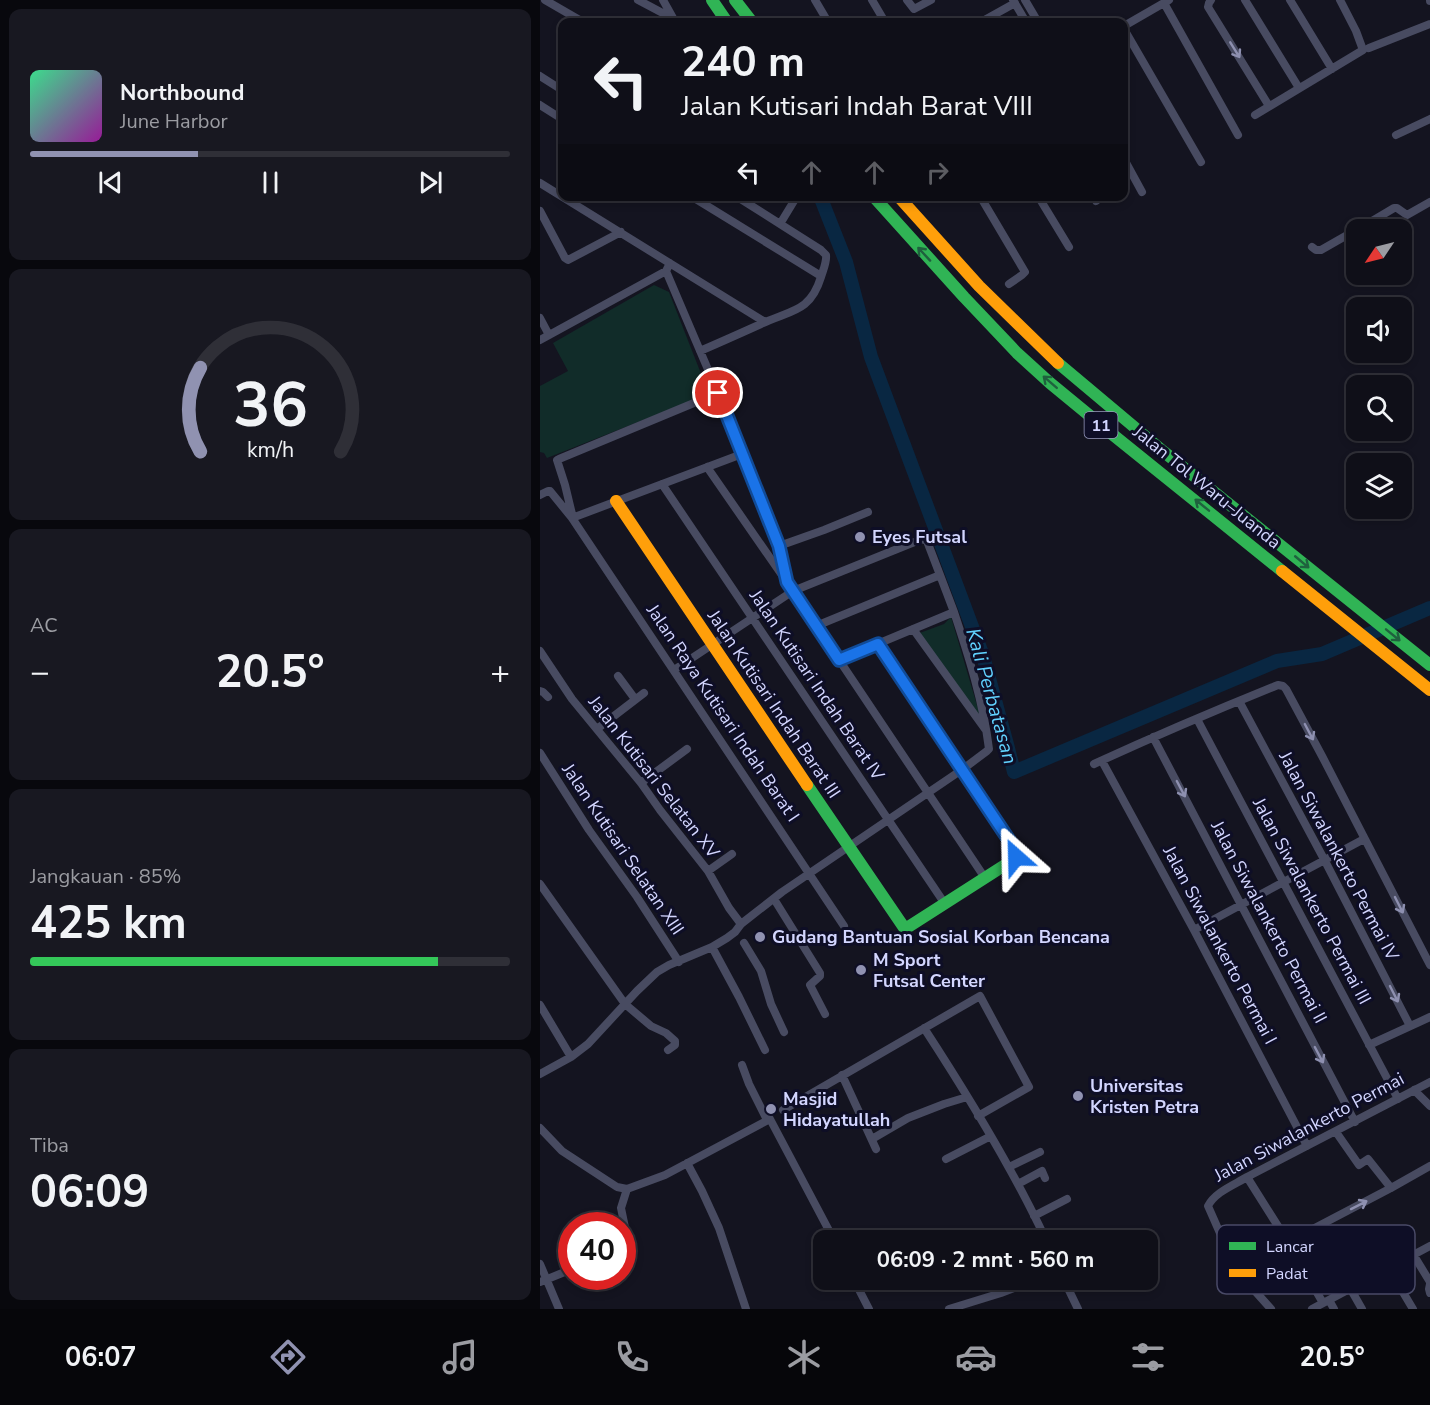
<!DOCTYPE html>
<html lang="id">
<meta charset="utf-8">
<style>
:root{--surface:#0f0f18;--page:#181821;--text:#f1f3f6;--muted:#9b9ca2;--line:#2f2f37;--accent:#9092b1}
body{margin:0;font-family:"Nunito Sans",sans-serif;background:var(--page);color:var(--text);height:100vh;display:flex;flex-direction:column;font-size:22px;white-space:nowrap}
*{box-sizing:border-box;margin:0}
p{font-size:20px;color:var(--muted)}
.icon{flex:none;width:33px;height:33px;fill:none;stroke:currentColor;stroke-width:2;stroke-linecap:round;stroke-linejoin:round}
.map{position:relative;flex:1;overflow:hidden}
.sheet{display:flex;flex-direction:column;gap:9px;padding:9px;background:#08080d;width:540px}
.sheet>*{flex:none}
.top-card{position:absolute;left:18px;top:18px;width:570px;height:183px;border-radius:12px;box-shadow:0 3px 9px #0003,0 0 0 2px var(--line);background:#0f0f18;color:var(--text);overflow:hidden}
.needle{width:39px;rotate:235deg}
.fabs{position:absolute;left:806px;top:219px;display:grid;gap:12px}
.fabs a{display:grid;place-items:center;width:66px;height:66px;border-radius:12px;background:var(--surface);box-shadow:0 3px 9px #0003,0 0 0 2px var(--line);font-size:30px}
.speed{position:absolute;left:18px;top:1212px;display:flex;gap:12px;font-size:30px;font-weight:700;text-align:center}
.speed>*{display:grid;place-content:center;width:78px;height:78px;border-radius:50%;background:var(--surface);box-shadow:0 3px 9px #0003,0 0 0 2px var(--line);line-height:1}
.speed .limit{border:9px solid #d22;background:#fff;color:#111}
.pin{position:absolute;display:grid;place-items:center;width:51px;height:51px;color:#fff;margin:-26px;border:3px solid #fff;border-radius:50%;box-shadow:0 2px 6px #0007}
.me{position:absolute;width:66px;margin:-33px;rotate:335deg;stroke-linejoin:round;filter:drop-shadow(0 0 4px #0008)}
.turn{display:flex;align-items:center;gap:21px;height:126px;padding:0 24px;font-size:27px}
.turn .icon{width:78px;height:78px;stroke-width:2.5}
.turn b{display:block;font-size:42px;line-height:51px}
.lanes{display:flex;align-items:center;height:57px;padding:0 24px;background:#0003;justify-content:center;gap:30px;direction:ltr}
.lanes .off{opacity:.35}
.big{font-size:45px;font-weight:700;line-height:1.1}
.sheet .card{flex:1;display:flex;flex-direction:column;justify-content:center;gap:9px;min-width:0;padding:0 21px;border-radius:12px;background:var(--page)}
.sheet .dial{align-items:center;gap:0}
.dial svg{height:156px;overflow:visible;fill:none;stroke:var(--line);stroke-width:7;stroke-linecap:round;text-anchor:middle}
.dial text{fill:var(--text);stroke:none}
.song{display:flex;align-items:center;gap:18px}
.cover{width:72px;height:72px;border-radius:9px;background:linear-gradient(135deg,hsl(150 70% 55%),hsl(300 70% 35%))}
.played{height:6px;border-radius:3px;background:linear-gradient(90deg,var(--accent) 35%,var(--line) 35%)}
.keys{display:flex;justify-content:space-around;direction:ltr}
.heat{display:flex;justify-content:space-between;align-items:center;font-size:33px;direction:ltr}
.charge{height:9px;border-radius:4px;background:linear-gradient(90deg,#34c759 85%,var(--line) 0)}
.trip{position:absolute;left:273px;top:1230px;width:345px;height:60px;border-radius:12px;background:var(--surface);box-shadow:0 3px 9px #0003,0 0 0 2px var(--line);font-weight:700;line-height:60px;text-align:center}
.tab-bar{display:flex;height:96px;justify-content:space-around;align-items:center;background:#06060a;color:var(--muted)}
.tab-bar .icon{width:42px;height:42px}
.tab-bar .selected{color:var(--accent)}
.tab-bar b{font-size:27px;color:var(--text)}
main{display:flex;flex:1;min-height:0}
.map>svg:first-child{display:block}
.green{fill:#112c29}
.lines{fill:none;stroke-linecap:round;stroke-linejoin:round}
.river{stroke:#092742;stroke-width:14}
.street{stroke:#484b61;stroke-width:8}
.fast{stroke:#30b455;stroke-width:12}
.slow{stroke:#ff9f0a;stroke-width:12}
.oneway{stroke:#8e90b0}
.oneway2{stroke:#1f613e}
.route-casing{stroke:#114b97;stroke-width:15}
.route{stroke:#1a73e8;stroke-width:10}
.poi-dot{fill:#9092b1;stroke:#0e0e26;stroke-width:2}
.labels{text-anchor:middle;stroke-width:6;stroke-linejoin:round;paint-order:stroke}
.shield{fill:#0e0e26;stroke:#989abe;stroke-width:1.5}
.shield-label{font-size:16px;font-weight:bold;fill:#d3d6ff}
.street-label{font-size:18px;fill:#d3d6ff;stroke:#0e0e26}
.poi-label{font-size:18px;font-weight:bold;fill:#d3d6ff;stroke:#0e0e26;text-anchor:start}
.water-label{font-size:20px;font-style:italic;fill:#61d2ff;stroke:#0e0e26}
.key{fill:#0e0e26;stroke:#494a67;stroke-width:1.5}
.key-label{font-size:16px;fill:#d3d6ff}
</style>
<main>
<section class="sheet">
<div class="card">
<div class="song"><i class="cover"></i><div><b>Northbound</b><p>June Harbor</p></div></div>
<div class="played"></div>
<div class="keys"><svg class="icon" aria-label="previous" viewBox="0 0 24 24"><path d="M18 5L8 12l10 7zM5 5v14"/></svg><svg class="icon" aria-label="pause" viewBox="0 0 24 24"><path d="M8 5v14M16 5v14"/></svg><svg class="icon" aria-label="next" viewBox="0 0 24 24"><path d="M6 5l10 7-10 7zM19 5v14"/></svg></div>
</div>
<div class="card dial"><svg viewBox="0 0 100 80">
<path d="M14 69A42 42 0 1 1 86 69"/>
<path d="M14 69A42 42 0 0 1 14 26" stroke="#9092b1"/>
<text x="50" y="56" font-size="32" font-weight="700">36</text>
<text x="50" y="72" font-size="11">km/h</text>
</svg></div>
<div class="card"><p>AC</p>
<div class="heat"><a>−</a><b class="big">20.5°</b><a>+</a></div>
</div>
<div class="card"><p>Jangkauan · 85%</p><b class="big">425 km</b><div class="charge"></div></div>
<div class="card"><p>Tiba</p><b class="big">06:09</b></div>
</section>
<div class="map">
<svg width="890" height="1309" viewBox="0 0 890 1309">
<rect width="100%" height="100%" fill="#141420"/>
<path class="green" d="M114,285L129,292L169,394L7,458L4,453L0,452V386L28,371L13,343Z
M411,617L441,719L377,634L404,624Z"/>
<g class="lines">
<path class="river" d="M280,196L306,262L331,357L443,656L468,748L474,772L737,661L782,654L890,608"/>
<path class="street" d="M5,0L43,22
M98,0L132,18
M123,0L133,18
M275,0L288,22
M332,0L345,22
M367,0L374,9L391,0
M473,0L486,22
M485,0L498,22
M671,0L669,3L668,7L729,106
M705,0L759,88
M750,0L792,69
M890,0V1
M624,3L698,135
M441,22L475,3
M584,26L629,0
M584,29L661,162
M829,48L890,24
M0,76L22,90
M0,105L22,119
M715,115L823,50L816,31L800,0
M856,135L890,119
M584,159L602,192
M0,183L225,322
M151,196L281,276
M440,196L485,272L482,275L469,284
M498,196L529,247
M554,196L556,201
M0,211L25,258L28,260L81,232
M240,224L257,196
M817,230L854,208H857L867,215L890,202
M772,247L776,250H781L816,230
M130,263L126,271L178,393L232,528L241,553L246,578
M0,318L9,335
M0,340L126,271
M160,351C181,342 201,333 221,324C250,310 270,313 281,277C283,270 287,262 286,255L281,250L196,196
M167,467L253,591L445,878
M122,484L405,904
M0,495L8,491H10L32,518L304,926
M32,514L25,485L17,460L19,459L178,393
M32,518L202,454
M239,546L284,530L328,512
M373,629L445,729
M0,651L32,699L101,783L120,810L168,871L189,908L201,924
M299,660L414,612L400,575
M134,670L253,591L382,539L387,541L400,575L276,626
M78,676L95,699
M0,691L3,692L8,697
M699,701L785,861L870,1026
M657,719L858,1099
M57,729L104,693
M613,737L815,1122
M0,753L49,830L97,897L139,962
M562,761L654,930L767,1146
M554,764C615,736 676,710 738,685L743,686L746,689L782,756L890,965
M101,783L147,749
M168,871L192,854
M0,884L85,1004L111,1026L126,1033L135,1041V1045L128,1050
M234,899L280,973V976L270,985L285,1014
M654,930L824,839
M204,943L221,971L231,1004L244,1032
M172,947L199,997L225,1050
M0,1005L31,1057
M384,1028C429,1097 472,1167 506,1240
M829,1045L890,1017
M202,1065L209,1084L227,1120
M0,1074L31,1057L48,1044L97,991L117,972L129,965L172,947L187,938L195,932L201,924L242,892L423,769L447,751L449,749C443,701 429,657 414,612
M302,1075L336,1149
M874,1090L890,1106
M243,1110L440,996L489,1087L438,1116
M0,1128L22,1151L77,1187L87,1189
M796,1132L819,1165L828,1159L851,1188
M332,1139L368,1118L404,1104L427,1097
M406,1159L451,1136
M147,1163L162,1191L179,1228L206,1309
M469,1167L500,1152
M707,1177L748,1242L783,1303
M478,1184L502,1171L505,1178
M87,1189L125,1175L230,1119L294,1240
M494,1216L527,1199
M821,1237L843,1270
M842,1238L859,1262
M490,1240L503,1234
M567,1240H568
M748,1242L851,1188L890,1166
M82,1249L87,1246L88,1242L81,1208L87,1189
M873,1254L890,1282
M0,1264L19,1309
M848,1267L873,1309
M314,1280L329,1309
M524,1280L538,1309
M0,1282L32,1269
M890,1284L889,1289L890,1293
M810,1288L822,1309
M789,1300L794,1309
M409,1309L461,1293L495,1280
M731,1309L715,1291L693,1272L683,1240L668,1206C675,1192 694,1185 707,1177L890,1082
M772,1309L890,1246"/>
<path class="fast" d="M172,0L187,22
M195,0L212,22
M333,196L424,297L477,353L510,383L572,434L742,571
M518,363L624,452L890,665
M267,785L365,929L465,865L475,857L476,852L415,758"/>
<path class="slow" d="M358,196L439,286L518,363
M76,501L267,785
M742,571L890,690
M338,644L415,758"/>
</g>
<defs><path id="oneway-shaft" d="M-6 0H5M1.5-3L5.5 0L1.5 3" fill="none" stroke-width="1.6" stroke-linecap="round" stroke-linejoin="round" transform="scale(1.5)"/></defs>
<g class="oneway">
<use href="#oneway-shaft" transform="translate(695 50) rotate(58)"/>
<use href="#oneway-shaft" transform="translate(769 732) rotate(62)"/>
<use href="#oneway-shaft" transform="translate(641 789) rotate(62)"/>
<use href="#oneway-shaft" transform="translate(859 905) rotate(63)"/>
<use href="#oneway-shaft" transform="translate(854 994) rotate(63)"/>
<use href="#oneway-shaft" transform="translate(779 1055) rotate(62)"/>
<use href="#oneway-shaft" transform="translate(819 1205) rotate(-27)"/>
</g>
<g class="oneway2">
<use href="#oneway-shaft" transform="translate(384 254) rotate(-133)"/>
<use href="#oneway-shaft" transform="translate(510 382) rotate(-139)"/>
<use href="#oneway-shaft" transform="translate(662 505) rotate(-141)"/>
<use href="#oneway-shaft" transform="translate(762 562) rotate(40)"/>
<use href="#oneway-shaft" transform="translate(853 635) rotate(39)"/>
</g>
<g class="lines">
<defs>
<path id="route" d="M178,393L239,546L247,582L299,660L338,644L475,849L476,852V857"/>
</defs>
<use href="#route" class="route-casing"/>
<use href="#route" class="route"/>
</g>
<g class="poi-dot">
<circle cx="320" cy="537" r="6"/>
<circle cx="220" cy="937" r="6"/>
<circle cx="321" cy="970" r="6"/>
<circle cx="538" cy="1096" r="6"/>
<circle cx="231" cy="1109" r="6"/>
</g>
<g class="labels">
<rect class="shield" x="544.5" y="412" width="33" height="26" rx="4.5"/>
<g class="shield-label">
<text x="561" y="431">11</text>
</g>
<g class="street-label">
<text transform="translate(667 487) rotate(39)" y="6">Jalan Tol Waru–Juanda</text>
<text transform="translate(277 685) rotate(56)" y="6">Jalan Kutisari Indah Barat IV</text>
<text transform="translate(234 704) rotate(56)" y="6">Jalan Kutisari Indah Barat III</text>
<text transform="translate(183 713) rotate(56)" y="6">Jalan Raya Kutisari Indah Barat I</text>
<text transform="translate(114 777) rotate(52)" y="6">Jalan Kutisari Selatan XV</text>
<text transform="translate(83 849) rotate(56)" y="6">Jalan Kutisari Selatan XIII</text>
<text transform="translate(799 856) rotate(62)" y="6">Jalan Siwalankerto Permai IV</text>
<text transform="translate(772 901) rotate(62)" y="6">Jalan Siwalankerto Permai III</text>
<text transform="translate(729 922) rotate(62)" y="6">Jalan Siwalankerto Permai II</text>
<text transform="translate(680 945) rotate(62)" y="6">Jalan Siwalankerto Permai I</text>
<text transform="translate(769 1127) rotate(-28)" y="6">Jalan Siwalankerto Permai</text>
</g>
<g class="poi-label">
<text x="332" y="543">Eyes Futsal</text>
<text x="232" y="943">Gudang Bantuan Sosial Korban Bencana</text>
<text x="333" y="966">M Sport<tspan x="333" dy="21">Futsal Center</tspan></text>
<text x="550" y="1092">Universitas<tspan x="550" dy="21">Kristen Petra</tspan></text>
<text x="243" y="1105">Masjid<tspan x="243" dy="21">Hidayatullah</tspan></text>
</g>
<g class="water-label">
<text transform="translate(452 696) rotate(74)" y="7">Kali Perbatasan</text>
</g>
</g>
<rect x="677" y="1225" width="198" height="69" rx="9" class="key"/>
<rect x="689" y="1242" width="27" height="8" fill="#30b455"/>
<rect x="689" y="1269" width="27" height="8" fill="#ff9f0a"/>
<g class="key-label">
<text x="726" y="1252">Lancar</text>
<text x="726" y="1279">Padat</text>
</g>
</svg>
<div class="fabs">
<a><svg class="needle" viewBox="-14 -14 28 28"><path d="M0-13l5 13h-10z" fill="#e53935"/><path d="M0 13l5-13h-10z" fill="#9b9ca2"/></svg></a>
<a><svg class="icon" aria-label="sound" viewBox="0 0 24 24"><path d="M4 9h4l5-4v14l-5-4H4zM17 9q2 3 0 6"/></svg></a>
<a><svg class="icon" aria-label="search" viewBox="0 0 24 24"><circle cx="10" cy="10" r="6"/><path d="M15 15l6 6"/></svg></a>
<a><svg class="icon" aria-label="layers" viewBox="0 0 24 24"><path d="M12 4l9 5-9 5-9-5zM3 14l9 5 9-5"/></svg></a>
</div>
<div class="speed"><div class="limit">40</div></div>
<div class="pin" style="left:178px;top:393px;background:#d93025"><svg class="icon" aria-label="arrive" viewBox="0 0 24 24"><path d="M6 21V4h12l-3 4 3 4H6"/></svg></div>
<svg class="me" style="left:476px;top:857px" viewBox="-20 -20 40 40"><path d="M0-17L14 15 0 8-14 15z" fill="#1a73e8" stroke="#fff" stroke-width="4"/></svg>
<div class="trip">06:09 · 2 mnt · 560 m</div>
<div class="top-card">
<div class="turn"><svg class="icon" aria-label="left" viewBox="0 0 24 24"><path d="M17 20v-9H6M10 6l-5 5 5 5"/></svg><div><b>240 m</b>Jalan Kutisari Indah Barat VIII</div></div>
<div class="lanes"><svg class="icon" aria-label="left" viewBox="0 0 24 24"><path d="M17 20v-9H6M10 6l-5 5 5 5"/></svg><svg class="icon off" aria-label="ahead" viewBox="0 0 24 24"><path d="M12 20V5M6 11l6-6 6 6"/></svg><svg class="icon off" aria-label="ahead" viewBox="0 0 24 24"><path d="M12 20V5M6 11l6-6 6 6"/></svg><svg class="icon off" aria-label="right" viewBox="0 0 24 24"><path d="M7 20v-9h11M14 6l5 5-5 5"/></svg></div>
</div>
</div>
</main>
<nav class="tab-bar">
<b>06:07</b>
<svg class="icon selected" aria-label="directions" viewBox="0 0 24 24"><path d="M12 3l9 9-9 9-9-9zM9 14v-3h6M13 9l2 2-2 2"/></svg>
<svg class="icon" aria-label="music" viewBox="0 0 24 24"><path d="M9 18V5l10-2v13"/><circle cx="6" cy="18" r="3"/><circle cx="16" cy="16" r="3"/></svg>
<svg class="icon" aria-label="phone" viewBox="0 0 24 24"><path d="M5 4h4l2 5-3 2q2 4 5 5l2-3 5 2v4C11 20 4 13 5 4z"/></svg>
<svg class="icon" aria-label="climate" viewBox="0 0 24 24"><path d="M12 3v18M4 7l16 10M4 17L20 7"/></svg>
<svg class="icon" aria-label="car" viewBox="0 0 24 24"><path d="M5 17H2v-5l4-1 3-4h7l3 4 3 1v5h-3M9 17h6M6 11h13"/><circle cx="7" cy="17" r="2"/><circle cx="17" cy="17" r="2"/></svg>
<svg class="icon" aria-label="filters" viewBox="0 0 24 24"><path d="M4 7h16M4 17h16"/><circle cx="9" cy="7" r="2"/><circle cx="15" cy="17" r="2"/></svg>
<b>20.5°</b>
</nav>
